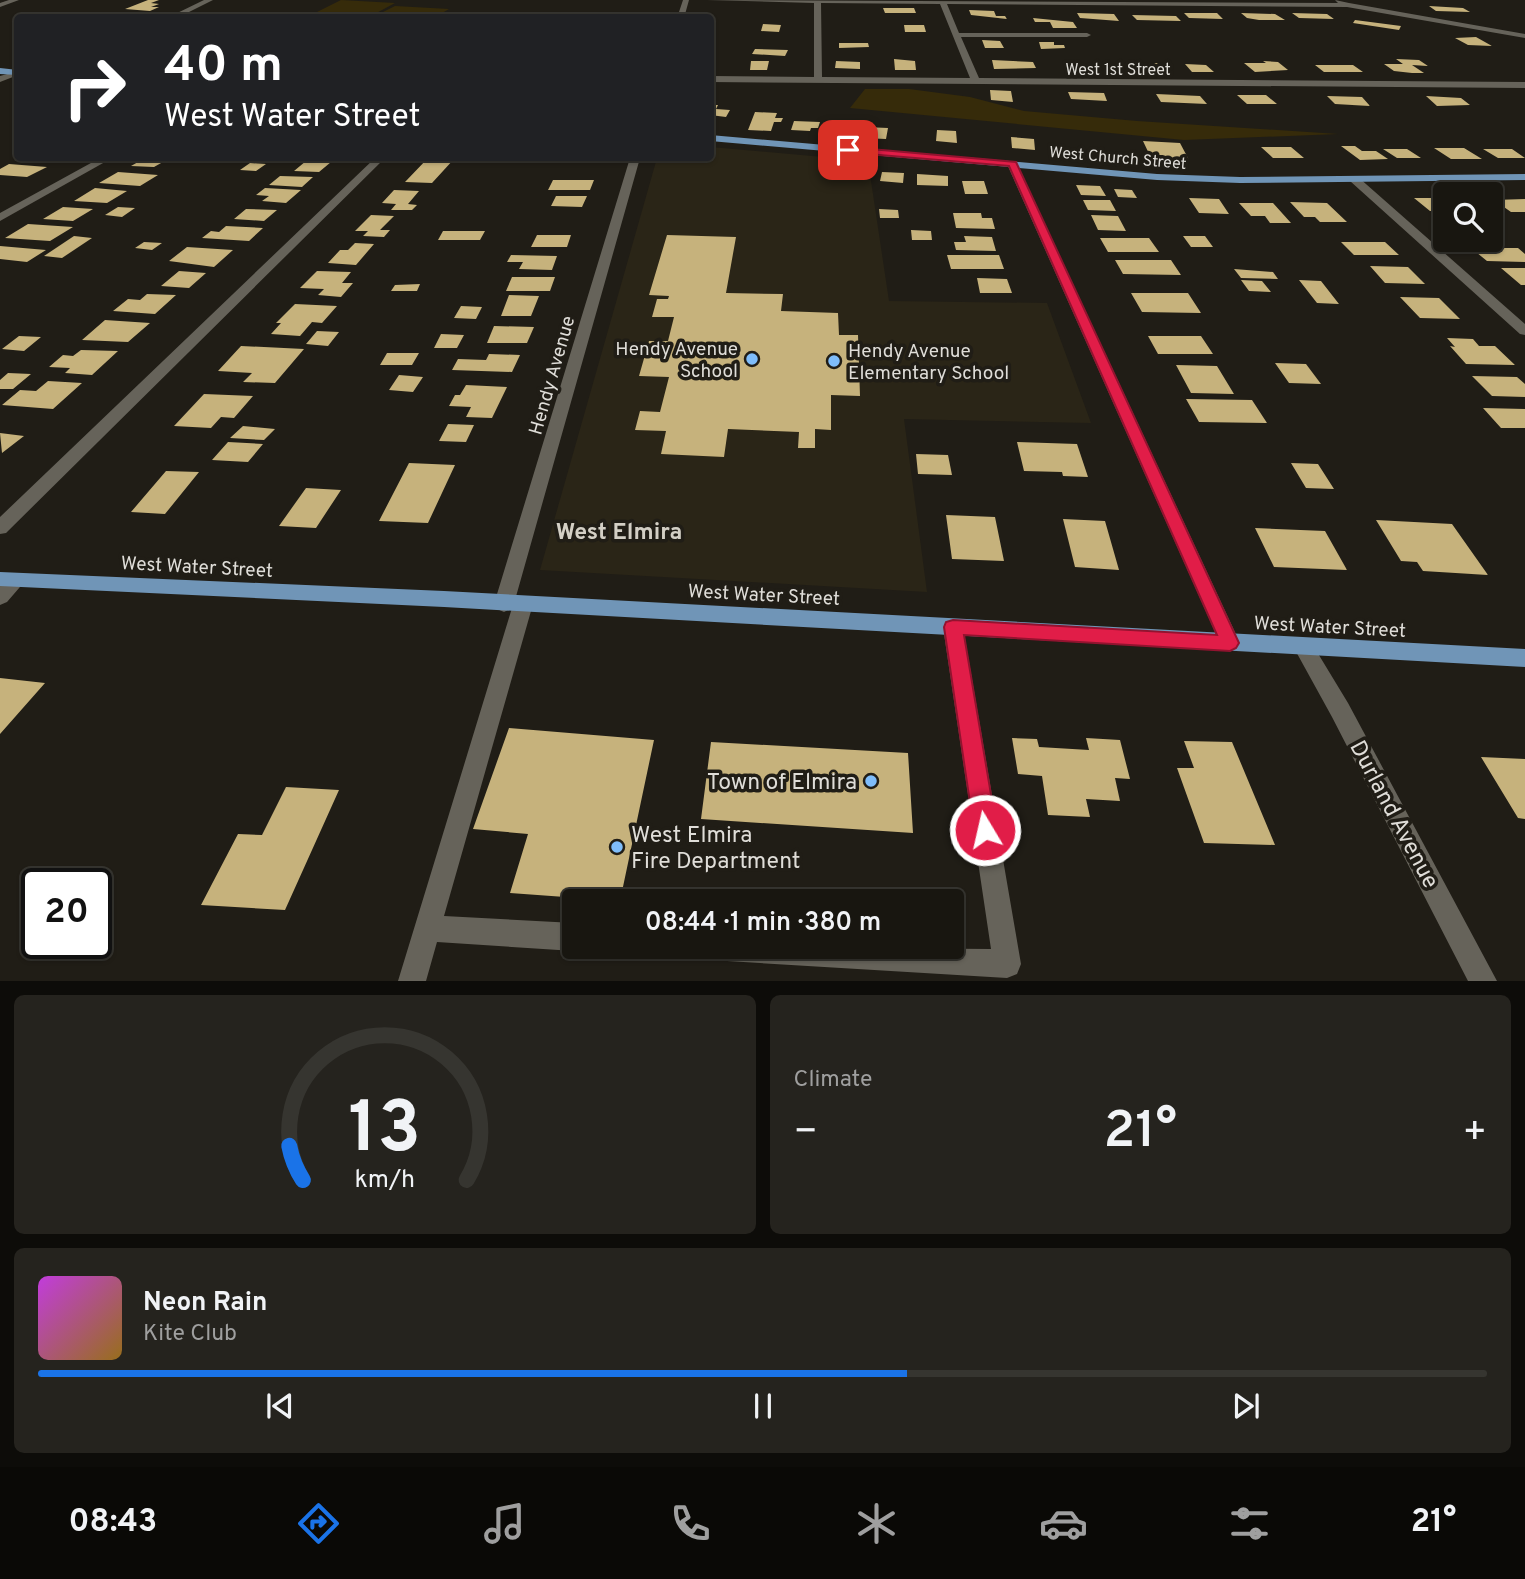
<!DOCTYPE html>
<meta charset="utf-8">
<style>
:root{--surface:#181610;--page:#25231e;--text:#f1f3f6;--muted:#9f9f9f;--line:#363530;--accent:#1a73e8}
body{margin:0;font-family:Overpass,sans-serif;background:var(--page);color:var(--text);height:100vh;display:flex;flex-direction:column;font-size:26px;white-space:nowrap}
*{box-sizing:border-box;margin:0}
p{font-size:23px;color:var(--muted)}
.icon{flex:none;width:38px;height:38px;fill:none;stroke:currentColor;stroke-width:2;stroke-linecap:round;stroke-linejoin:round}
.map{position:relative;height:981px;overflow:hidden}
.sheet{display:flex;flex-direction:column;gap:14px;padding:14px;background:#0d0c09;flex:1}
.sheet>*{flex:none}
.banner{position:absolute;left:14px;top:14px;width:700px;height:147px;border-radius:7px;box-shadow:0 2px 5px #0004,0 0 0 2px var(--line);background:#202124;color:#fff;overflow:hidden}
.fabs{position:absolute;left:1433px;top:182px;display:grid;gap:14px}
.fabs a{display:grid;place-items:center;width:70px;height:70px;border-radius:7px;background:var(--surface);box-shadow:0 2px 5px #0004,0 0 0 2px var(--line);font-size:35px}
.speed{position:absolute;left:21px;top:868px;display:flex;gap:14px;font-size:35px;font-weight:700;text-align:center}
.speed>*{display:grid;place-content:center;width:91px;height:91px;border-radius:50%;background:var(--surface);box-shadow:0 2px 5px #0004,0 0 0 2px var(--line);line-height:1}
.speed .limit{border:4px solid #111;border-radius:10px;background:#fff;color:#111}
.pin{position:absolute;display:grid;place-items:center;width:60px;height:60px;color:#fff;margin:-30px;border-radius:14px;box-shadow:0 4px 10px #0006}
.me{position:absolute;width:77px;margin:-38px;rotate:351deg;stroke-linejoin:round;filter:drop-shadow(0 0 5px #0008)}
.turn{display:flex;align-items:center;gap:24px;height:147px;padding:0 35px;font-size:32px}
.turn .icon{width:91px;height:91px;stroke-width:2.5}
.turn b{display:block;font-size:49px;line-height:60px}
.big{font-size:52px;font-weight:600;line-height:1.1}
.sheet .widget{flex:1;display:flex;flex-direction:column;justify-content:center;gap:10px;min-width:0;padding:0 24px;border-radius:10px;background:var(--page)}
.sheet .dial{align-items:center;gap:0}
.dial svg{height:182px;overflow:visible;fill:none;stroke:var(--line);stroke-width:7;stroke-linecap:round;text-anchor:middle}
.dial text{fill:var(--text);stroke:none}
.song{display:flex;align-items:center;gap:21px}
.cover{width:84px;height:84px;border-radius:10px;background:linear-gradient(135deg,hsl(290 70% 55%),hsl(40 70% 35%))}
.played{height:7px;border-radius:4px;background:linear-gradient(90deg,var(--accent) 60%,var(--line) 60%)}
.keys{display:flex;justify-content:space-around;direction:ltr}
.heat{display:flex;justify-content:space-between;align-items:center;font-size:38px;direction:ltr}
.sheet .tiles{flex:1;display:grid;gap:14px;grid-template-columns:1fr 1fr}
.widget:last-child{grid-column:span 2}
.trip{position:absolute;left:562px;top:889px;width:402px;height:70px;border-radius:7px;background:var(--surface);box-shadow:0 2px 5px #0004,0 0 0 2px var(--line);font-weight:600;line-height:70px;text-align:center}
.menu{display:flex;height:112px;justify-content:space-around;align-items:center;background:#0a0906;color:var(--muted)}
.menu .icon{width:49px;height:49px}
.menu .on{color:var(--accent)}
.menu b{font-size:32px;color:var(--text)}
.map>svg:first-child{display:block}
.built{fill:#2a2517}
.green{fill:#362b0a}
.building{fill:#c6b27c}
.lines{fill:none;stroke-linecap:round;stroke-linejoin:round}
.minor{fill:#66635a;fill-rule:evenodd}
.major{fill:#7095b7;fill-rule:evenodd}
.route{fill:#e11d48;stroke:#92132f;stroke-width:2}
.poi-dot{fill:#7fbdfa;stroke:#201d16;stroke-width:2.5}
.labels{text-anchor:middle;stroke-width:7;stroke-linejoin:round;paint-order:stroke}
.far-street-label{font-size:16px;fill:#dfddd8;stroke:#201d16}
.poi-label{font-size:19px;fill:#dfddd8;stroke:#201d16;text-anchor:end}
.street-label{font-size:19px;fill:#dfddd8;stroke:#201d16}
.quarter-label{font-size:23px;font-weight:bold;fill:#d3cfc5;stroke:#201d16}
.near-poi-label{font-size:23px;fill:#dfddd8;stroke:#201d16;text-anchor:end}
.near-street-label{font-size:23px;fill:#dfddd8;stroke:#201d16}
</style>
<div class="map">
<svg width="1525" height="981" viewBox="0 0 1525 981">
<rect width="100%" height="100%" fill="#201d16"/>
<path class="built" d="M711,147L868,161L889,301L1047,303L1091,423L904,419L927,592L540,570L657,158H710Z"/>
<path class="green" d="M341,0L395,3L369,17H307Z
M395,6L449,9L435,17H373Z
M865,89H909L970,97L1024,111L1137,121L1338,134L1184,140L850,108Z"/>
<path class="building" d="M148,0H159L151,3L159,4L151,7H159L150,11L125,9Z
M1429,6L1463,8L1470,12L1436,11Z
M883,8H914L916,13H885Z
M969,10L994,11L996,16H1005L1007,19L971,15Z
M1077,13L1114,14L1119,21L1080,18Z
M1184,13H1217L1223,19L1189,18Z
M1241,13L1275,14L1285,20H1259L1247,18Z
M1292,13L1327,14L1334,19L1299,18Z
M1132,15L1176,16L1181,21L1137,20Z
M1033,18L1073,22L1077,28H1053L1050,22H1035Z
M1355,20L1401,26L1399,30L1353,23Z
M763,24L781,25L779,32L761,31Z
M904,25H924L926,32H905Z
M1476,37L1492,46L1468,45L1455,38Z
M982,40L1000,41L1004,48H985Z
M1039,42H1054V45H1064L1065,48L1041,49Z
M839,43H868L869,47L839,48Z
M755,49L788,50L785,56L752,54Z
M894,59L915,61L916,70H895Z
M1396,59L1419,60L1428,66L1412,65L1424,73H1412L1394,71L1384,64H1403Z
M992,60L1033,62L1036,68L994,69Z
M751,61H769L767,70H750Z
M836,61L860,62V69L835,68Z
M1263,61L1278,62L1288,70L1255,72L1244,63H1266Z
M1133,63H1158L1165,72H1141Z
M1185,64L1206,65L1214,72H1192Z
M1315,65H1353L1363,72H1324Z
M1071,66H1089L1095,75H1076Z
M990,90L1011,91L1013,102L991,100Z
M1068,92L1104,93L1107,101L1071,99Z
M1156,94L1200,96L1207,104L1161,102Z
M1237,95H1266L1277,104H1247Z
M1327,96L1362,97L1370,106L1335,104Z
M1426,96L1461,98L1470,105L1437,106Z
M710,105H718L716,109L730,110L726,117L710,115Z
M755,112L777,113L775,118H783L781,122H774L771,131L748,130Z
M794,121L820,122L818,128H811L810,131L791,130Z
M865,127L888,128L886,139L863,138Z
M937,130L956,131L957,143L936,141Z
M1011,137L1034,139L1035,150L1012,148Z
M1143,141L1180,143L1189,160L1151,158Z
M1341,146H1355L1362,151H1376L1388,159L1360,160Z
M1261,147H1291L1304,158H1273Z
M1434,148H1464L1482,159H1451Z
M1383,149H1407L1421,158H1397Z
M1483,149H1512L1525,158H1498Z
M145,158H170L154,167L131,166Z
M428,158L454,159L432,183L405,182Z
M306,161L331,162L319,172L294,171Z
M250,163L266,164L256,171L240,170Z
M9,164L47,167L27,177L0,175V169Z
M118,172L158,175L140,186L99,183Z
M882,172L904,173L903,183L880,181Z
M917,174L948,176V186L917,185Z
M280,176L313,177L302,187L269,185Z
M553,180H594L590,190H548Z
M962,181H984L988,194H965Z
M1076,185L1100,186L1106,196L1081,195Z
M95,188L127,191L107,203L74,201Z
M265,188L301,190L286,203L262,201L269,196L256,195Z
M1114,189L1132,190L1137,198L1118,197Z
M394,190L419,191L408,204L417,205L412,210H391L396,204L382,203Z
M556,196H587L582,207L551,206Z
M1189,198L1219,199L1229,214L1199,213Z
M1414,198H1446V211H1430Z
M1525,199V212H1511L1494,200Z
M1083,200H1110L1116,211L1088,210Z
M1290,202L1327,203L1347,222H1320L1315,217H1304Z
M1239,203H1273L1291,223H1270L1265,216H1251Z
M63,207L93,209L73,221L43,219Z
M118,207L135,208L122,217L105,215Z
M246,209L277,210L264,221L234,219Z
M879,209L898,210L899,218H880Z
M953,213H981L982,218H992L995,229L956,228Z
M371,215L394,216L380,230H390L384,237L363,236L368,231H355Z
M1091,215L1118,216L1126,231L1098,230Z
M28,224L73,227L50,241L5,238Z
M226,226L263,228L249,241L202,238L211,231L219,232Z
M911,230L931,231L932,240H912Z
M443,231H485L480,240H438Z
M537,235H571L567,247H531Z
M667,235L736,237L726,293L783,294L781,311L838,313L839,335H858L860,396L831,395V430L815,429V448H798L799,432L728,429L724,457L661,454L666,431L635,430L640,411L660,412L669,377L639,376L649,341H668L674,317H652L657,299H668L669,296L649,295Z
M74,236L92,238L62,258L44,256Z
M964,236L992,237L996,251L956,250L954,242H966Z
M1183,236H1205L1213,247H1191Z
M1100,238H1149L1159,252H1108Z
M144,242L162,243L152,250L135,248Z
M1341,242H1385L1399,255H1354Z
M355,243L374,244L356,265L328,263L340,250H348Z
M0,246L46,250L27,262L0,259Z
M187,247L233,250L214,267L169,261Z
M1471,248H1518L1525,254V262L1487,261Z
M511,255L557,256L552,270L519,269L523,262H507Z
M947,255H999L1004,269H951Z
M1115,260H1171L1181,275L1123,274Z
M1370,266L1408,267L1425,284L1385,283Z
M1501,268H1525V285H1521Z
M1234,269L1273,272L1278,279L1241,278Z
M179,271L206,273L189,288L161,286Z
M317,271L351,272L342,283H353L341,297L318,295L324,289L300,288Z
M512,277H555L550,291H506Z
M977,278L1007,279L1012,293H980Z
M1241,280L1262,281L1271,292L1249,291Z
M1299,280L1321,281L1339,304L1317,303Z
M420,284L417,291H391L395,285Z
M1131,293H1188L1201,313L1142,312Z
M147,294L176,295L155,314L113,311L128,299L140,300Z
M509,295L539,296L531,316H501Z
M1400,297L1439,298L1460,319L1420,318Z
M295,304L337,306L322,323L312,322L300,336L271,334L281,323H276Z
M461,306L482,307L476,319L454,318Z
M105,320L150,323L128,342L82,340Z
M494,326L534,327L527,343H487Z
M317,331L339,332L328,346L306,344Z
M441,334L464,335L457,348H434Z
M19,336L41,337L24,351L2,349Z
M1148,336H1201L1213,354H1158Z
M1447,338L1473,339L1479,346H1495L1515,365L1466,364L1450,346L1455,347Z
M241,346L304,349L275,383L243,382L252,373L218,371Z
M81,350L118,351L92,375L65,373L70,368L49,367L63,355L73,356Z
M387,353H419L412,365H380Z
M489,354L520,355L512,372L452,370L458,359L486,360Z
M1275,363L1306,364L1321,384L1289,383Z
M1176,365L1217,366L1234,394L1191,393Z
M8,373L31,374L13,389H0V380Z
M399,375L423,377L413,392L389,390Z
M1472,376L1517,377L1525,384V397L1492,396Z
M48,381L82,383L53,409L2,405L20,390L36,391Z
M466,385L507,387L492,418L466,417L471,407L449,406L455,395H460Z
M204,394L253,396L234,418L221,417L211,428L174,426Z
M1186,399L1252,400L1267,423L1199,422Z
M1483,408L1525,409V428H1501Z
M448,424L474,425L466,442L439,441Z
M243,426L275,429L264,440L230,438Z
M0,433L24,436L2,453Z
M228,442L263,444L248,462L212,460Z
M1017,442L1077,444L1088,477L1063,476L1062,472L1024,471Z
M916,454L948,455L952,475L918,474Z
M409,463L455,465L428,523L379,521Z
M1291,463L1318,464L1334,489L1306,488Z
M166,471L199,472L165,514L131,512Z
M306,488L341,490L316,528L279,526Z
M946,515L995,517L1004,561L952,559Z
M1063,519L1105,521L1119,570L1075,567Z
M1376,520L1452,524L1488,575L1423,571L1417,562L1401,561Z
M1255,528L1325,531L1347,570L1274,567Z
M0,678L45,683L0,734Z
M509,728L654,740L620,901L510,893L528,834L473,829Z
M1012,738L1037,739L1039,747L1089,750L1086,738L1120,740L1130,779L1115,778L1120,801L1086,799L1090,817L1048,815L1042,776L1018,774Z
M1184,741L1232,742L1275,845L1204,843L1177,768H1194Z
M711,742L908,753L913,833L701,819Z
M1481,757L1525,759V819L1518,818Z
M286,787L339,790L285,910L201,905L238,834L262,835Z"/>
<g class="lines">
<path class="minor" d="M9,0H19L0,7V3Z
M204,0H213L177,18H167Z
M683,0H689L684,18H677Z
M707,0L1338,3L1335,0L1349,3L1525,34V38L1347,7L947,4L959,33H1087L1091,35L1087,37H961L979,78L1525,82V88L710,82V76L814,77V3ZM821,3L940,4L970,78L822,77Z
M18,71V75L0,82V76Z
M100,158H112L0,221V213Z
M375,158H385L6,533L0,534V517Z
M630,158H640L515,600L523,596L530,599L533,604L444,916L574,923V947H583L574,951L437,942L426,981H398L512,608L504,612L497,609L494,604Z
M1008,162L1017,164L1240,643L1237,649L1230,651L1223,649L1220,643L1007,164Z
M1350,177H1358L1525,324V335L1520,334L1350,181Z
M16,573L23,575L26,580L7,602L0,605V584L9,575Z
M953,619L960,621L963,627L1021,964L1017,974L1007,978L727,961L717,957L713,947L991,949L943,627L946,621Z
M1304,640L1311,642L1348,703L1497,981H1468L1332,717L1294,648L1297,642Z"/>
<path class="major" d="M0,68L18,70V75L0,74Z
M710,135L1157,174L1240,177L1525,174V180L1240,183L1157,180L710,141Z
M0,572L444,591L1525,649V667L444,607L0,586Z"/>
</g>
<path class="route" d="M848,147L1016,162L1239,643L1236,648L1230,651L964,635L997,830L993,837L985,840L977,837L974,830L944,627L946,622L953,620L1217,635L1009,166L844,152L843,150Z"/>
<g class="poi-dot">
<circle cx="752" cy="359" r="7"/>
<circle cx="834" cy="361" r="7"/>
<circle cx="871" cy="781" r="7"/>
<circle cx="617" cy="847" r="7"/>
</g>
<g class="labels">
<g class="far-street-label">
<text x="1118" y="75">West 1st Street</text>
<text transform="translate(1118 157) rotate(5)" y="6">West Church Street</text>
</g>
<g class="poi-label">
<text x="738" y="355">Hendy Avenue<tspan x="738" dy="22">School</tspan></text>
<text x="848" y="357" text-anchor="start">Hendy Avenue<tspan x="848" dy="22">Elementary School</tspan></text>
</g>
<g class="street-label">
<text transform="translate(551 375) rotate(-74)" y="7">Hendy Avenue</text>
<text transform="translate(197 566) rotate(3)" y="7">West Water Street</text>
<text transform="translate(764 594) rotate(3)" y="7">West Water Street</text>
<text transform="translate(1330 626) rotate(3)" y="7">West Water Street</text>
</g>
<g class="quarter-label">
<text x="619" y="539">West Elmira</text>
</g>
<g class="near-poi-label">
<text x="857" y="789">Town of Elmira</text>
<text x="631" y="842" text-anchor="start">West Elmira<tspan x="631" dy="26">Fire Department</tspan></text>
</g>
<g class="near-street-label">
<text transform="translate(1395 814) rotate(62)" y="8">Durland Avenue</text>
</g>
</g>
</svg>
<div class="fabs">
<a><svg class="icon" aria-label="search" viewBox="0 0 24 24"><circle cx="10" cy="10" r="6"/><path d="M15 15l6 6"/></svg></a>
</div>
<div class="speed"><div class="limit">20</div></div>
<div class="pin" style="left:848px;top:150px;background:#d93025"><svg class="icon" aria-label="arrive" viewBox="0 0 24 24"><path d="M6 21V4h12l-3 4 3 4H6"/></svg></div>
<svg class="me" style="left:985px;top:830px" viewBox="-20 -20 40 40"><circle r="17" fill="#e11d48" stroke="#fff" stroke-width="3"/><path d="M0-11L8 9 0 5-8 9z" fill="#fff"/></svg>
<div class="trip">08:44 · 1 min · 380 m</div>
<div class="banner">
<div class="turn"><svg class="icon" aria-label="right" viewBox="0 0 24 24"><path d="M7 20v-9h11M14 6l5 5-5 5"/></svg><div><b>40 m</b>West Water Street</div></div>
</div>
</div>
<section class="sheet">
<div class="tiles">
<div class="widget dial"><svg viewBox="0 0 100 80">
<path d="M14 69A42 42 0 1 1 86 69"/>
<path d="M14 69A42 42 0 0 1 8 54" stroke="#1a73e8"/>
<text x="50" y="56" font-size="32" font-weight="700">13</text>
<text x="50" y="72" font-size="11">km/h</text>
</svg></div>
<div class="widget"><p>Climate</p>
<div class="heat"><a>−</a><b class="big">21°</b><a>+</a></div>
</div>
<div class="widget">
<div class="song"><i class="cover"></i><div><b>Neon Rain</b><p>Kite Club</p></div></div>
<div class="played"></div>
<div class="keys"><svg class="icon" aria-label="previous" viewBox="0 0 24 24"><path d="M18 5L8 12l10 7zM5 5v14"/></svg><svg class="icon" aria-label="pause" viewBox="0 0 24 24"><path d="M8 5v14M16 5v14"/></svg><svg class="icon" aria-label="next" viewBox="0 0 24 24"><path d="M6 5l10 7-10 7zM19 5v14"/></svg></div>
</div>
</div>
</section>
<nav class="menu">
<b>08:43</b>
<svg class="icon on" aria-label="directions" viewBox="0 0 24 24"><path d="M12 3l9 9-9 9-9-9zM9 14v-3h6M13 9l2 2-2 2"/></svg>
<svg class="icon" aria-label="music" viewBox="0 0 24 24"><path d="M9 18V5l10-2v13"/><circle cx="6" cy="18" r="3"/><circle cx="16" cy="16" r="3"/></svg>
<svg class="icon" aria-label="phone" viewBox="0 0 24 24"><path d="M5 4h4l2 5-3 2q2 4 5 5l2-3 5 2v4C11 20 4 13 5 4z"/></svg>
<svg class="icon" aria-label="climate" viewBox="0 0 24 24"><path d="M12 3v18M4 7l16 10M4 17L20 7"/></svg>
<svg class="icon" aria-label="car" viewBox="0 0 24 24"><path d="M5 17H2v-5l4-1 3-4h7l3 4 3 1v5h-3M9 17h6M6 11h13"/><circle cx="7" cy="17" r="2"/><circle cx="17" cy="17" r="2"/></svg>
<svg class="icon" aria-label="filters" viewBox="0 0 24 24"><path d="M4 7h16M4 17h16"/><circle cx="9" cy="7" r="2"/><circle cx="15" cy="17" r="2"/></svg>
<b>21°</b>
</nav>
